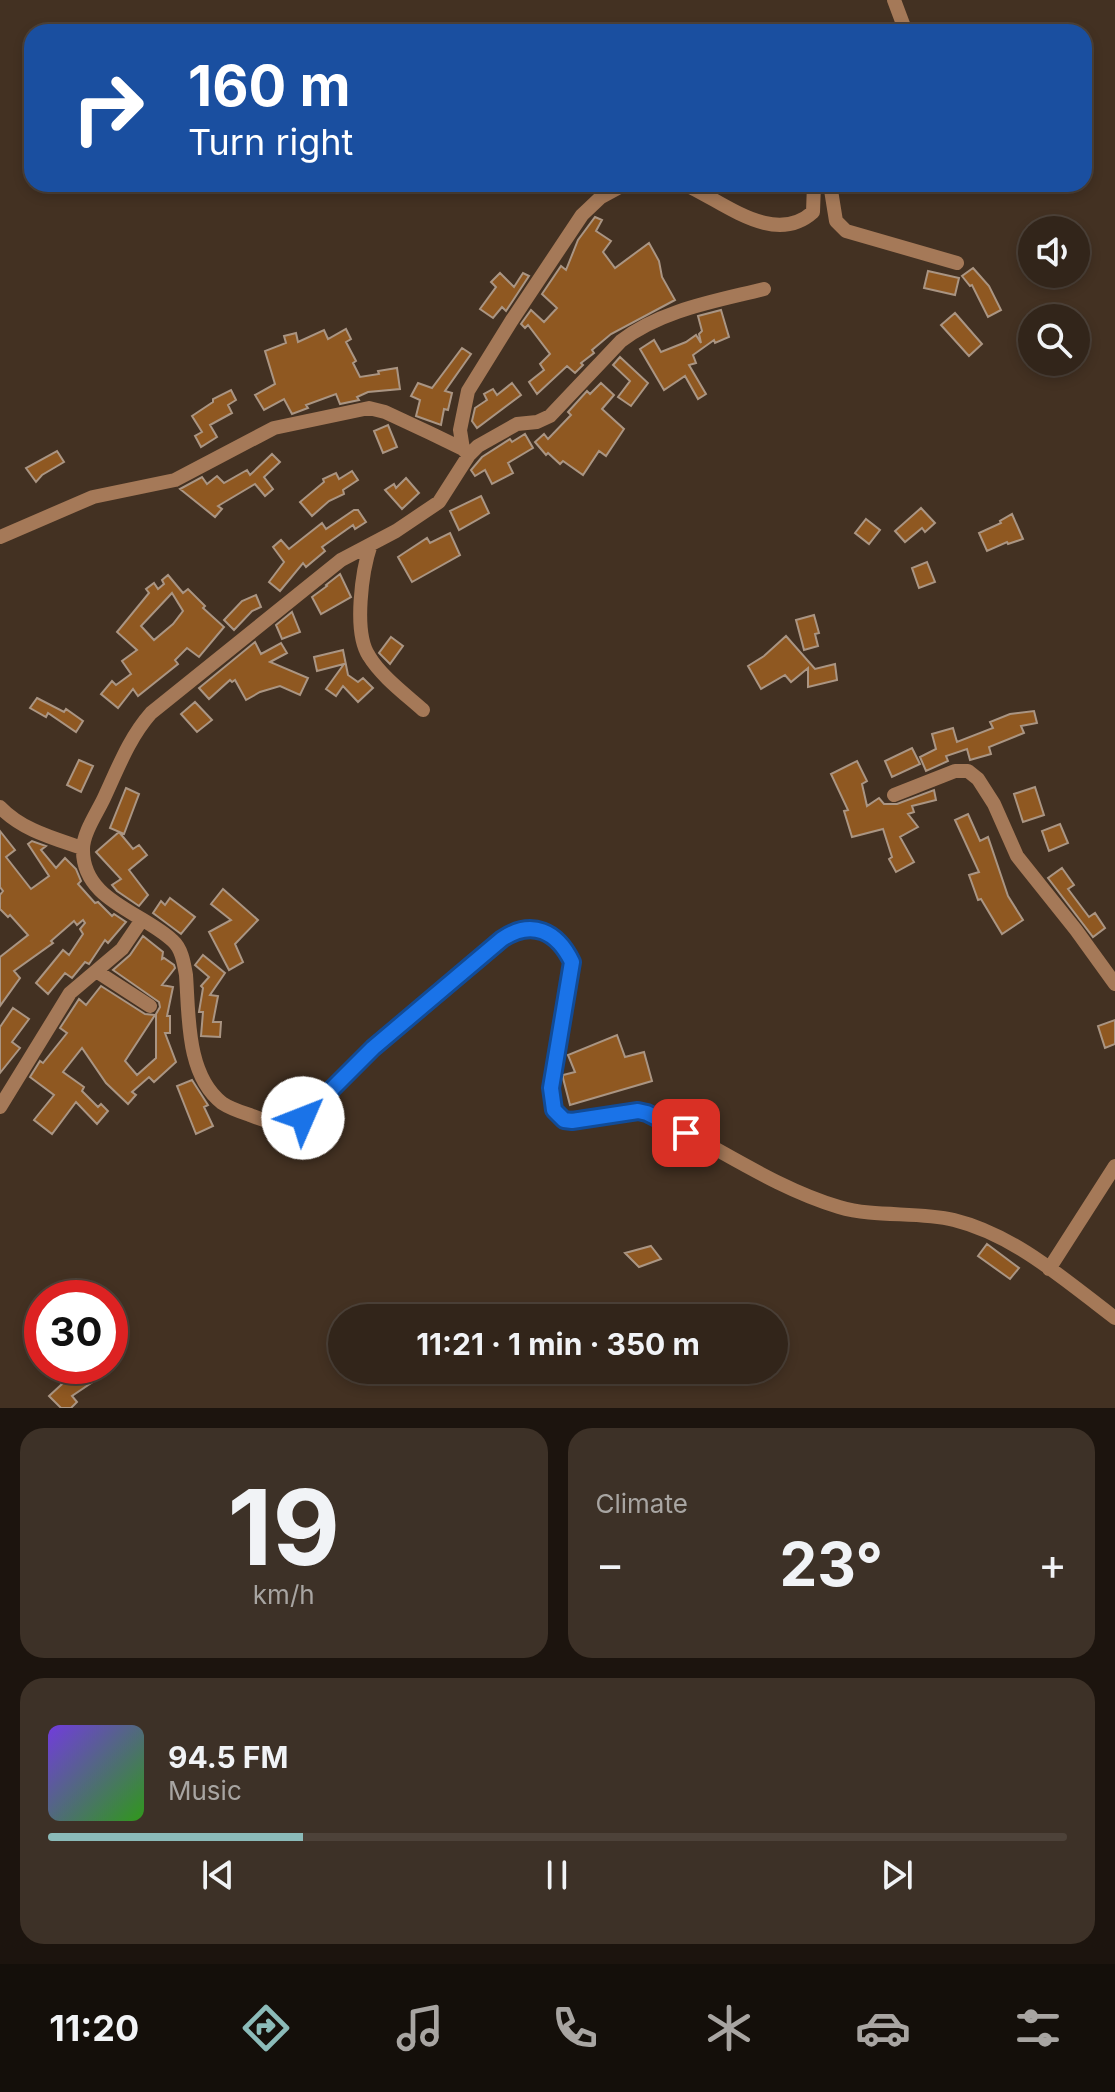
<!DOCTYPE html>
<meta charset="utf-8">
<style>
:root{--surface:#32251a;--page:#3d3127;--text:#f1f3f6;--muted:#a8a5a2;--line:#4d4239;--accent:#8bbbb9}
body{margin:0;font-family:Inter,sans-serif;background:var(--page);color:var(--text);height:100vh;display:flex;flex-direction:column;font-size:30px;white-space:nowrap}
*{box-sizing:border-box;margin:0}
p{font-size:26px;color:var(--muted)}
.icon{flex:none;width:44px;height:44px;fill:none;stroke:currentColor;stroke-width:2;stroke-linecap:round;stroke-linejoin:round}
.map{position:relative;height:1408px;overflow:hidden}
.drawer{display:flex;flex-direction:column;gap:20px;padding:20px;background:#1c140e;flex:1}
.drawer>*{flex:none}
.banner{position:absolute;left:24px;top:24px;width:1068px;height:168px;border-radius:24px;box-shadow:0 4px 12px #0003,0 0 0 2px var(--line);background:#1a4fa0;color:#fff;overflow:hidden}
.fabs{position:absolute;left:1018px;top:216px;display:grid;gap:16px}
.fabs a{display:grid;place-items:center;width:72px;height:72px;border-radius:50%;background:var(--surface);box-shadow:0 4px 12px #0003,0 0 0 2px var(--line);font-size:40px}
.speed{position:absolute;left:24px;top:1280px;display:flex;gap:16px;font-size:40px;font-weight:700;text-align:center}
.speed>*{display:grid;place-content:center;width:104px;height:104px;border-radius:50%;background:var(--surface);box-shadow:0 4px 12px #0003,0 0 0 2px var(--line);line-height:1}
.speed .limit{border:12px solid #d22;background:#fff;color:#111}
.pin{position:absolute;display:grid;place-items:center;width:68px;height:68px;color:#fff;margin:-34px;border-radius:16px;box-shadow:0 4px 12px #0006}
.me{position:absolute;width:88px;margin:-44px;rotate:46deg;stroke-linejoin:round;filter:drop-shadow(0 0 6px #0008)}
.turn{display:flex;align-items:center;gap:28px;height:168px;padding:0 32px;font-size:36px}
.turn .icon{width:104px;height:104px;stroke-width:2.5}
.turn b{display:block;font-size:56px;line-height:68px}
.big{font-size:60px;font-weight:700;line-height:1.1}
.drawer .widget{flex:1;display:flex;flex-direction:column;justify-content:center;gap:12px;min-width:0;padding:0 28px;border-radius:24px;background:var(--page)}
.drawer .dial{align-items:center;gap:0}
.dial b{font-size:104px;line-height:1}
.song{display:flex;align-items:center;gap:24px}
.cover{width:96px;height:96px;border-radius:12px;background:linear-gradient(135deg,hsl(260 70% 55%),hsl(110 70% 35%))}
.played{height:8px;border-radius:4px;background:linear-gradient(90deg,var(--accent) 25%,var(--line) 25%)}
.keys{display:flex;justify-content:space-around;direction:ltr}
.heat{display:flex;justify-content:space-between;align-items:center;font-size:44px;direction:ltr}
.drawer .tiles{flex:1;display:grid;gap:20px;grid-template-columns:1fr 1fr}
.widget:last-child{grid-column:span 2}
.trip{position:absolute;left:328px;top:1304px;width:460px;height:80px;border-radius:40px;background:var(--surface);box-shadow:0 4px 12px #0003,0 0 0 2px var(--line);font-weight:700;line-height:80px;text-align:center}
.dock{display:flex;height:128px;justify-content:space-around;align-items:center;background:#140f0a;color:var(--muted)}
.dock .icon{width:56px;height:56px}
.dock .active{color:var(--accent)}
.dock b{font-size:36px;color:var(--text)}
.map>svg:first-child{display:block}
.building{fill:#8f5821;stroke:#aa9583;stroke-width:2;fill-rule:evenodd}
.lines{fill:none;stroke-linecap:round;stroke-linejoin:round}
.street{stroke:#a57958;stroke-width:14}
.route-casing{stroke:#114b97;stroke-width:20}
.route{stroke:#1a73e8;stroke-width:14}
</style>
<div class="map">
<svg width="1115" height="1408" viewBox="0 0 1115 1408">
<rect width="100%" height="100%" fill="#433122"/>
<path class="building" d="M595,217L602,220L596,231L611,241L603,252L615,268L649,243L659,261L662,277L675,300L611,334L592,350L594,353L581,363L583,365L575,373L567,366L537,394L529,382L544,370L540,364L550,354L528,325L525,328L521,324L531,310L544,322L557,308L542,294L561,266L566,270L578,240Z
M973,268L989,286L1001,310L988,317L972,285L970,286L962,276Z
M928,271L959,278L955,295L924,288Z
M500,273L514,287L523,273L529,276L506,311L502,307L493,318L480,309L496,287L491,282Z
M721,310L729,337L715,343L714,340L693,355L696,363L689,365L706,394L698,399L685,376L664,390L640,349L654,340L661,352L686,342L696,335L701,343L699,334L702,331L698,316Z
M955,313L982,344L969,356L941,325Z
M346,329L351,339L346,342L356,361L353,363L360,377L379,374L378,371L397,368L400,389L368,392L357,397L359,400L340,404L336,394L306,405L308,408L292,414L284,399L264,410L255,395L275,384L265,351L286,343L284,336L296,333L298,342L324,330L328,339Z
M462,348L471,354L445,391L452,393L448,410L444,409L441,425L416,416L420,400L411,396L418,383L432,388Z
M620,357L648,383L631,406L618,397L630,381L613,365Z
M512,383L521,395L477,428L472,421L475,408L487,400L484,394L493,389L497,395Z
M601,383L614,395L602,409L624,429L606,456L599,451L583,475L563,461L560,464L548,453L546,455L535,442L544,434L548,439L571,415L568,412L587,391L590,394Z
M231,390L236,400L228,405L232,413L210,425L217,437L201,447L195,436L202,432L192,416L213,402V399Z
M388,425L397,447L383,453L374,431Z
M525,434L533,448L508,463L513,473L492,484L485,470L475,476L471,470L482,457L510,439L512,442Z
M57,451L64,462L42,475L36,482L26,468Z
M272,454L280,462L264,477L273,489L265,496L255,484L218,506L222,509L215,517L180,489L202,477L207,484L217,476L224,483L247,470L250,475Z
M352,471L358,480L343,490L344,494L329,501L312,516L300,502L324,482L323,479L336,473L339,479Z
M406,478L419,493L402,509L385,490L394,484L396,488Z
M481,496L489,513L459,530L450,511Z
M921,508L935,523L925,532L922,528L905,542L895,531Z
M354,510H358L366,522L355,529L353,525L322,547L325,551L306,567L303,563L280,591L269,582L284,562L273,547L281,540L289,549L322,523L326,529Z
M1012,514L1023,539L1008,544L1007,542L987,551L979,533L1001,523L1000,521Z
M866,519L880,530L869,544L855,533Z
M450,533L460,555L412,582L398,557L427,538L430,543Z
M927,562L935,582L919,588L912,568Z
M340,574L351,597L321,614L312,597L327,586L326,585Z
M168,575L183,593L188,589L205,606L203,608L224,627L199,657L187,648L175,660L178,664L138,696L133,689L118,708L101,694L112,681L116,685L131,674L122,661L137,650L117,632L149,593L146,589L154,583L158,589L164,584L162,580ZM172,593L183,611L173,624L154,640L141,626Z
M256,595L261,607L252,611L234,630L224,620L242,601Z
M292,612L300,632L282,639L276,625Z
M814,615L819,633L815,634L818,646L804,650L796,620Z
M786,636L815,669L835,664L837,680L808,687V668L791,682L785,675L761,689L748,666L764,656Z
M391,637L403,646L390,664L379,653Z
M255,642L261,654L281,643L287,653L270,662L308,678L300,695L280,686L260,692L246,700L235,680L232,682L230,680L209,699L199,688Z
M343,650L348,675L358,682L363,678L373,688L358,702L343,686L336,696L326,689L344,664L317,671L314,657Z
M37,698L64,712L66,709L83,721L76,732L48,713L46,717L30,708Z
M195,702L212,720L197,732L181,714Z
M1034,711L1037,723L1021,726L1024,733L989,747L991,754L970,760L967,749L946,756L948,761L926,771L920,757L936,749L932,734L953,728L957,742L993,728L990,722L1010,714Z
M912,748L920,764L892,777L885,761Z
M79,760L93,766L81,792L67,785Z
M857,761L867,781L862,784L867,806L879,798L884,804H897L934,790L936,800L912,806L914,812L908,814L918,827L900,837L914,862L896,872L889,859L892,857L883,829L852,837L844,811L848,810L831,774Z
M1035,787L1044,815L1023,822L1014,794Z
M126,788L139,794L124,834L110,828Z
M968,814L980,841L988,837L1008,896L1023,920L1002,934L981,899L978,900L969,875L979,872L955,820Z
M1060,824L1068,843L1049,851L1042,831Z
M0,831L15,850L6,857L31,889L49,876L28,844L32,841L46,846L41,850L56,868L65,858L76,869L81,881L78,884L95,903L98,902L112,916L114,914L126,922L108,943L105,940L89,964L85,962L72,978L65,973L48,994L36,983L63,950L69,955L83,934L80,929L85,923L83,920L77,925L74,921L51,941L53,943L14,971L20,978L0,1006V957L28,935L10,915L8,917L0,909V895L3,891L0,887Z
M119,832L133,849L139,845L147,855L129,870L148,895L139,906L117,891L112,885L121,879L96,852Z
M1062,868L1074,885L1068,889L1089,917L1095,913L1105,928L1093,937L1048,878Z
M223,889L258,920L235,944L243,962L229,970L209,932L231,920L211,904Z
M170,898L195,917L181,934L153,913L161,901L165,905Z
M143,936L163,952L162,959L164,958L174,965L175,968L162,985L173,987L167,1016H170V1033H165L176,1062L154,1082L149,1077L132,1092L136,1095L128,1104L106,1083L82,1048L63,1072L84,1087L82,1091L98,1107L101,1104L108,1111L97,1124L76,1102L52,1134L34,1120L54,1095L30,1077L40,1061L43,1063L67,1033L60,1028L79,999L86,1005L101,986L145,1014L155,1015L125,1061L137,1075L156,1058V1014L160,1007L159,1002L113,970L130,955Z
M203,955L225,973L210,995L218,996L213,1022H221L220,1037L201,1036L203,1012H199L203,988L201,986L209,977L195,965Z
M13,1008L29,1019L12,1042L20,1048L0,1073V1027Z
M1115,1020V1044L1105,1048L1098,1026Z
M617,1035L625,1057L644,1052L652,1081L570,1105L563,1078V1075L575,1072L568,1055Z
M192,1080L208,1105L204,1107L213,1126L196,1134L177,1086Z
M987,1244L1019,1268L1010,1279L978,1256Z
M651,1246L661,1259L639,1267L625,1253Z
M49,1366H69L72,1370L78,1366H96L103,1375L72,1396L77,1402L71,1408H61L49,1396L62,1384Z"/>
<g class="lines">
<path class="street" d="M894,0L906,32
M683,184C721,199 773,248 813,212L814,184
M830,184L836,221L846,231L957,263
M764,289C716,301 661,310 621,341L550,416L537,422L517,424L478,446L469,455L439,502L396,531L341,560L151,713C129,738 118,768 104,798C97,813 83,833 83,849C82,901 143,912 173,941C182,949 184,964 186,975C189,1015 186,1075 222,1103C231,1109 241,1112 250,1115C265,1121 277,1125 292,1124L317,1106L373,1048L502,939C532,919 557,931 572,962L551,1088L554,1110L564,1120L572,1121L638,1111L647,1113C711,1142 771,1187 839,1207C876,1218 917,1211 954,1220C1015,1235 1066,1281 1115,1318
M463,449L460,430L468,391L512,320L582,215L601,197L625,184
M0,537L93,497L175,480L274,428L369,408L385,412L430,433L463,449L469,455
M371,544C362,570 353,632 369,656C381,676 405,694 423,710
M894,795L955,771H968L978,779L994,804L1017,856L1076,930L1115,984
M0,807C22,830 53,838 82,848
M96,971L150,1006
M0,1107L70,993L122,949L141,921
M1049,1269L1115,1166"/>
</g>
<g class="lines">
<defs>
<path id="route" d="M303,1118L373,1048L502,939C532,919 557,931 572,962L551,1088L554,1110L564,1120L572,1121L638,1111L647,1113L686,1133"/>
</defs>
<use href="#route" class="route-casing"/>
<use href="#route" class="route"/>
</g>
</svg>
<div class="fabs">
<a><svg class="icon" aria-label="sound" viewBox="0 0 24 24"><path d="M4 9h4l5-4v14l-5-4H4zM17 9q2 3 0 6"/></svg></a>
<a><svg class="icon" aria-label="search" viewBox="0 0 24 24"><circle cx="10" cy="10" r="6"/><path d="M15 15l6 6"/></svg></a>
</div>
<div class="speed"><div class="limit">30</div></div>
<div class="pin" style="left:686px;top:1133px;background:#d93025"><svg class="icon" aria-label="arrive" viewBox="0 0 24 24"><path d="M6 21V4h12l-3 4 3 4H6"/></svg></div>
<svg class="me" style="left:303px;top:1118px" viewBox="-20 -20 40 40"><circle r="19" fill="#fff"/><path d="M0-13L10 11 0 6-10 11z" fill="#1a73e8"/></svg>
<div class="trip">11:21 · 1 min · 350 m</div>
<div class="banner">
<div class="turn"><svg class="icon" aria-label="right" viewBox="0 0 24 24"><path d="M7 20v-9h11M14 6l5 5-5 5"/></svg><div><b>160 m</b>Turn right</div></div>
</div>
</div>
<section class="drawer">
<div class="tiles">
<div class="widget dial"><b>19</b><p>km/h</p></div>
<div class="widget"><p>Climate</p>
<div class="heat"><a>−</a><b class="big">23°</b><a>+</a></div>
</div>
<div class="widget">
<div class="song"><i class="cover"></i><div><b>94.5 FM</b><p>Music</p></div></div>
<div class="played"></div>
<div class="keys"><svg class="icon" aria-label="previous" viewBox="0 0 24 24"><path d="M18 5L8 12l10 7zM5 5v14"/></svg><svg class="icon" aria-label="pause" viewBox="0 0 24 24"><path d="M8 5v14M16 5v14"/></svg><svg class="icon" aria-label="next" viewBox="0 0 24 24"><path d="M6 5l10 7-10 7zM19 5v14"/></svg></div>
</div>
</div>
</section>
<nav class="dock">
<b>11:20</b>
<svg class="icon active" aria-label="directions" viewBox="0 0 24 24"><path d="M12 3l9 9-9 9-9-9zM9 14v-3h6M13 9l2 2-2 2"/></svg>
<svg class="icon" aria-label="music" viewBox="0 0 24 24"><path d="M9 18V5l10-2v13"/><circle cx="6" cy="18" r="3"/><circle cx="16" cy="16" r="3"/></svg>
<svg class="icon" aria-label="phone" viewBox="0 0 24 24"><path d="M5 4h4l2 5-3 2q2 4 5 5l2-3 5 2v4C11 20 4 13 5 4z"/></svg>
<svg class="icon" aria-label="climate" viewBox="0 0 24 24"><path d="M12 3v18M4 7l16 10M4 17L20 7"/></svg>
<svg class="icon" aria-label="car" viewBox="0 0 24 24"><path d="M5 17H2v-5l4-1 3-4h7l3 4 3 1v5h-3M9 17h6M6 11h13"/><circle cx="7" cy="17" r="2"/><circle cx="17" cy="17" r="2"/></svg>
<svg class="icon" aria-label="filters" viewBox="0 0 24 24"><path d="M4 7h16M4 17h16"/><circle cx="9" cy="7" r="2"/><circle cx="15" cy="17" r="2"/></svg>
</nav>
